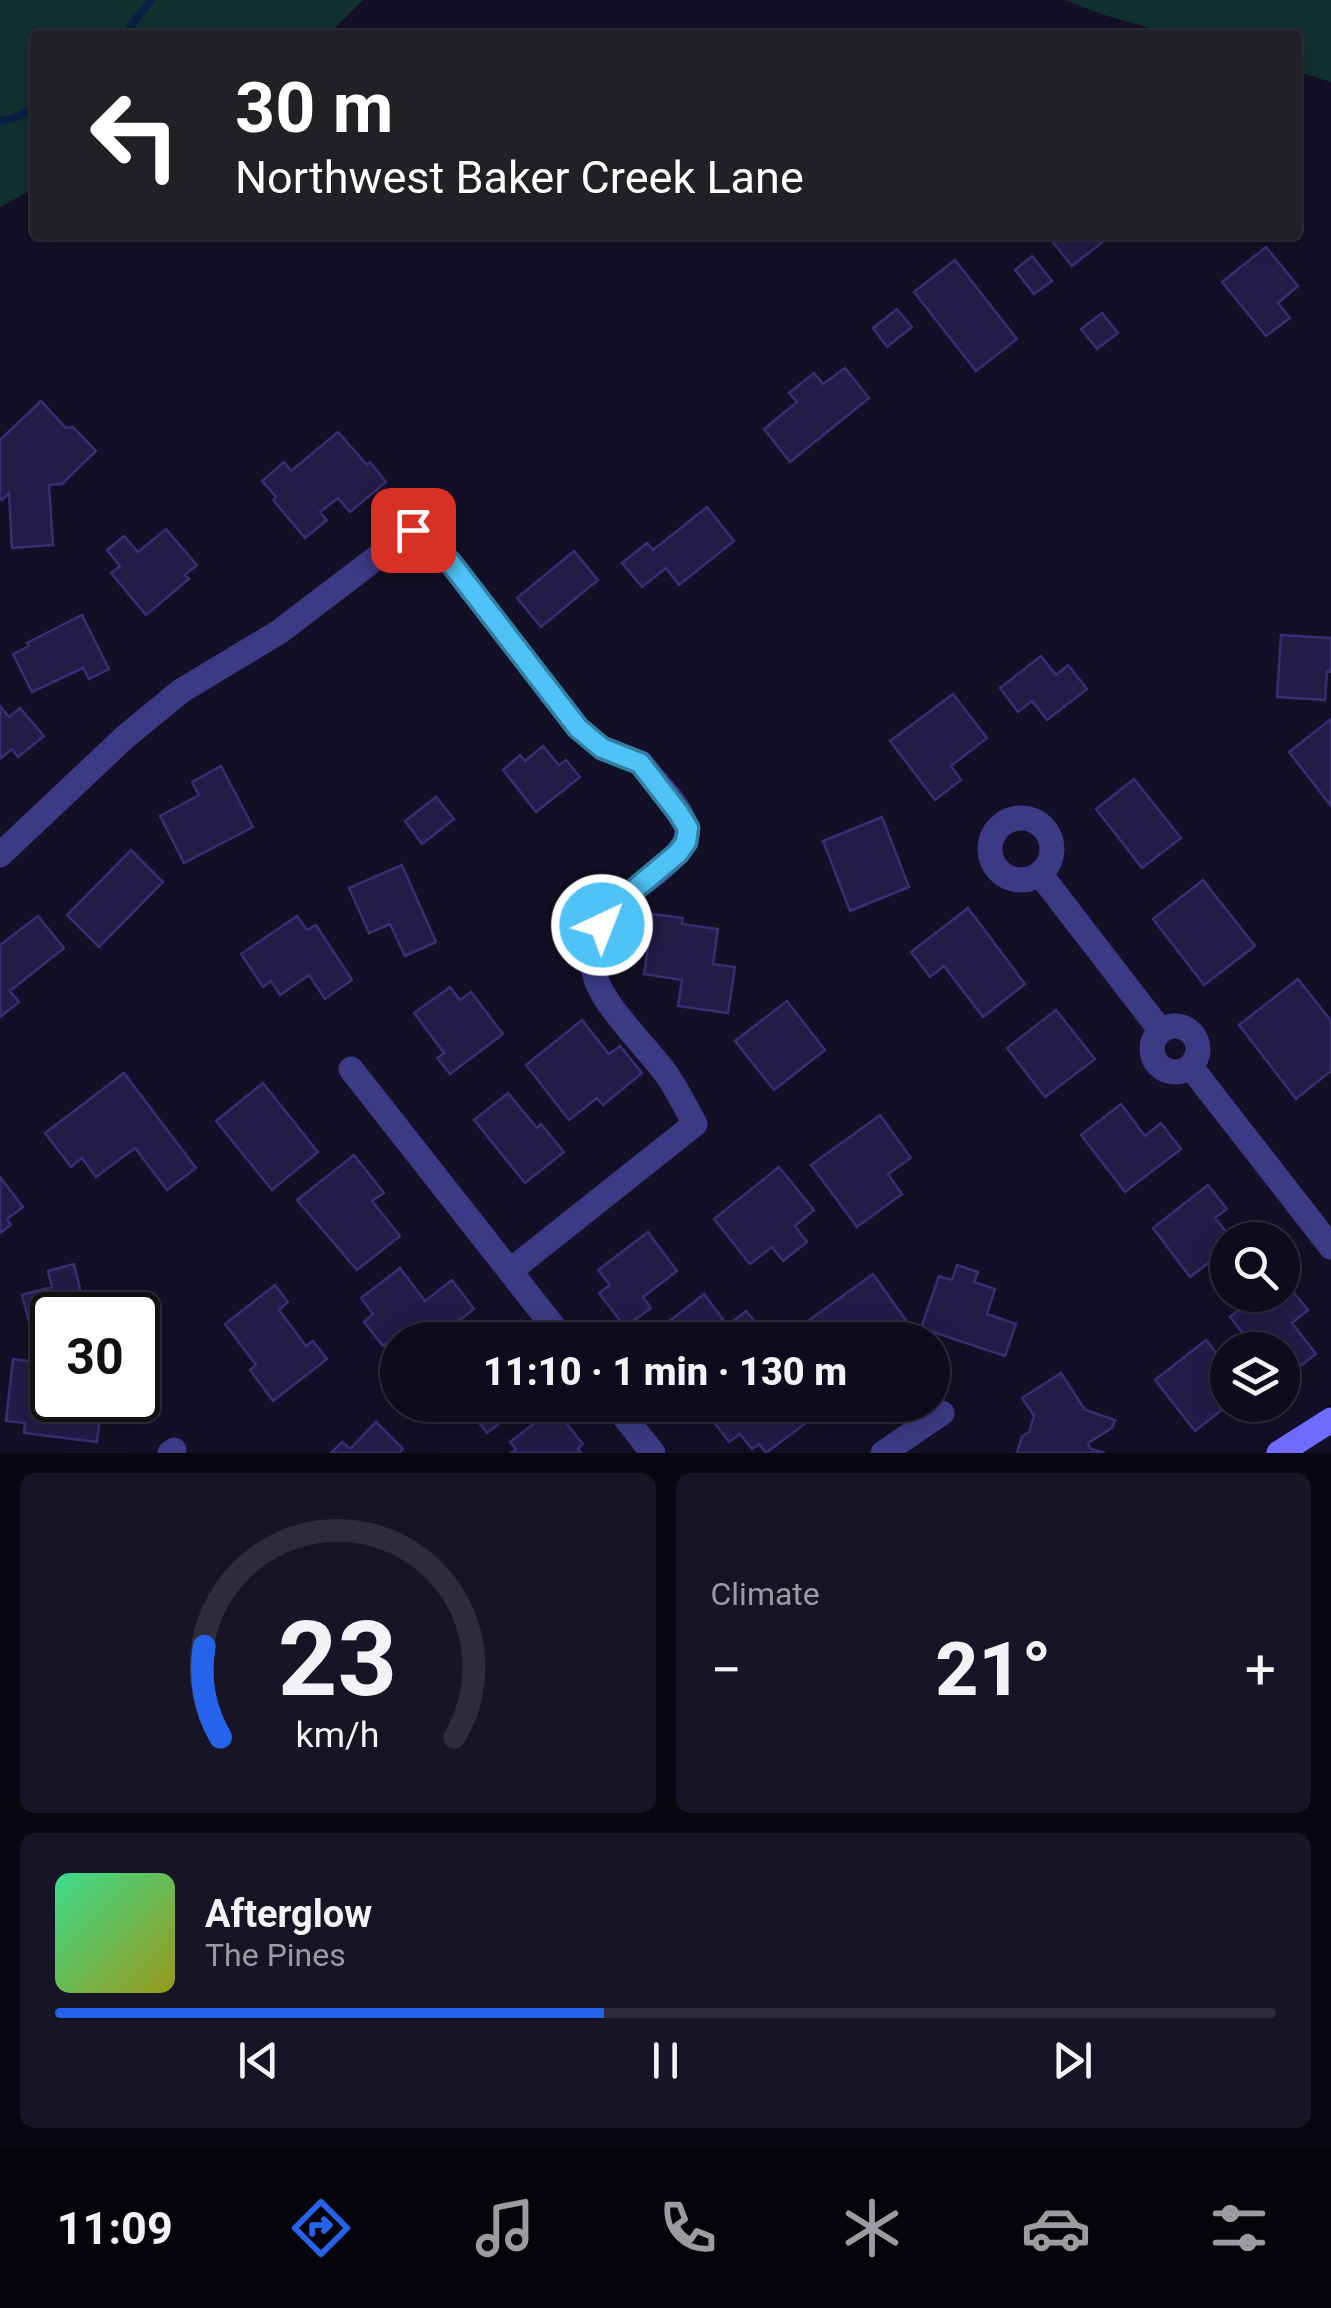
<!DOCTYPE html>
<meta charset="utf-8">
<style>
:root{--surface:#0e0b1c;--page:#171425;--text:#f1f3f6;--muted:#9b9ba3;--line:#2e2b3b;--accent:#2563eb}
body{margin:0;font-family:Roboto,sans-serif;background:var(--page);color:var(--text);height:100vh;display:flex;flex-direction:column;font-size:38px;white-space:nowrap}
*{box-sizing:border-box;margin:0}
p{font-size:32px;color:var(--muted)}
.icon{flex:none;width:55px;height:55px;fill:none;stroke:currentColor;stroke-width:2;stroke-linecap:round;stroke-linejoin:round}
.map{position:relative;height:1453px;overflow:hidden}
.panel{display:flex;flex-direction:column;gap:20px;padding:20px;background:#08060f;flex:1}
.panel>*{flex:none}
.banner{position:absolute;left:30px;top:30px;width:1272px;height:210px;border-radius:10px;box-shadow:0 5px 25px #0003,0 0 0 2px var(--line);background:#202124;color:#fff;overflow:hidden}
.fabs{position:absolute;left:1210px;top:1222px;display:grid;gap:20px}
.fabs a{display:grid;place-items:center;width:90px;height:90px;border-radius:50%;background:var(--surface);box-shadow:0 5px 25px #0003,0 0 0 2px var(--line);font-size:50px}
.speed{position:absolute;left:30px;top:1292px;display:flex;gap:20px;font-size:50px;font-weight:700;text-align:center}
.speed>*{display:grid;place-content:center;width:130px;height:130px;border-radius:50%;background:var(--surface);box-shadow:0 5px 25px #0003,0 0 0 2px var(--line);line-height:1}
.speed .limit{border:5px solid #111;border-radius:15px;background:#fff;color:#111}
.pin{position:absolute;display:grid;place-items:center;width:85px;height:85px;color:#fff;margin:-42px;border-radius:20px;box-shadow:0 5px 15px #0006}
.me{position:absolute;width:110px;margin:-55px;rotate:43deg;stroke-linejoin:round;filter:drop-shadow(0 0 8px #0008)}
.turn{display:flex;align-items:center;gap:35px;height:210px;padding:0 40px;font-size:45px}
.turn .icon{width:130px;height:130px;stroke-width:2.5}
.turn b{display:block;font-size:70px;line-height:85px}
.big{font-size:75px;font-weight:800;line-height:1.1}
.panel .widget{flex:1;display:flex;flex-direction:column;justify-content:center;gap:15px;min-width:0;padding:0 35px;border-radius:15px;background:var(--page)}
.panel .dial{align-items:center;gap:0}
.dial svg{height:260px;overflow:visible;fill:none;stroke:var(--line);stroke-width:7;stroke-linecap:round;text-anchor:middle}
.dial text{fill:var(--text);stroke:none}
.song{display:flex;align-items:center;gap:30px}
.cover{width:120px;height:120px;border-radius:15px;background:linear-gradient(135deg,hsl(150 70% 55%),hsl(60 70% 35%))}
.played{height:10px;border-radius:5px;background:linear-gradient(90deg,var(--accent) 45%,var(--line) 45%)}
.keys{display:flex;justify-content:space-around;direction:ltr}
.heat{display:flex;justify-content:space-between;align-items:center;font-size:55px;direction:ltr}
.panel .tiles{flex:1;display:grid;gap:20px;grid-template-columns:1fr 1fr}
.widget:last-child{grid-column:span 2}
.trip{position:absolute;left:380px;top:1322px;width:570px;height:100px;border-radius:50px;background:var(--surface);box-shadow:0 5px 25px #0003,0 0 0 2px var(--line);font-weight:800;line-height:100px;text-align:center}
.menu{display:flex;height:160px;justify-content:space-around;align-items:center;background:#06040b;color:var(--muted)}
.menu .icon{width:70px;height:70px}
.menu .on{color:var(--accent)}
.menu b{font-size:45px;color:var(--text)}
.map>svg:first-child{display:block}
.green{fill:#12302f}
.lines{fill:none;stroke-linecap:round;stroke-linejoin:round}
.stream{stroke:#0a1f44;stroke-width:8}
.building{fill:#241b47;stroke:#3b2d73;stroke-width:2.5}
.service{stroke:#3d3a85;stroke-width:15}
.minor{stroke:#3d3a85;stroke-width:25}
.secondary{stroke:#6f6bff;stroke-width:25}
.route-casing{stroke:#337fa1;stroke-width:25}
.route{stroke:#4fc3f7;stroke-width:18}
</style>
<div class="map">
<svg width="1331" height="1453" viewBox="0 0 1331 1453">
<rect width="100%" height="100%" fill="#130f26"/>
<path class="green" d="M0,0H363L328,35H35V188L0,207Z
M1065,0H1331V82L1298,72V35H1173L1101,14Z"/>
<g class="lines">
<path class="stream" d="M124,35L151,0
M0,121L11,119L35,109"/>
</g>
<path class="building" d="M1047,235H1099L1104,241L1072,266Z
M1266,247L1298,286L1278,303L1290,318L1266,336L1222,282Z
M1032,256L1052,281L1034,294L1015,270Z
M955,260L1017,339L976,371L914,292Z
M897,309L912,327L887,347L873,328Z
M1102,313L1118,333L1097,349L1081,329Z
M845,368L869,398L790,462L764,429L797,402L789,393L814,373L823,384Z
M41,401L66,428L73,427L96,451L62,484L49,485L53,545L12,548L9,493L2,500L0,498V440Z
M338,432L367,465L370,462L386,482L350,512L338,498L320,512L327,520L305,538L273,500L276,497L262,481L284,462L291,471Z
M707,507L734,541L679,585L666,568L642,587L622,563L647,543L653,550Z
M166,529L197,565L185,575L189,579L146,615L111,573L120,566L107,550L124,536L138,552Z
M574,551L598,580L541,627L517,598Z
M82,615L109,669L89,679L83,668L32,692L13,654L29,646L27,643Z
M1281,635L1331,638V672L1327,671L1325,700L1277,697Z
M1041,656L1056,675L1068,665L1087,689L1047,720L1032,701L1018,712L1000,688Z
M953,694L987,738L951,766L961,780L935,800L890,741Z
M0,706L9,717L20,708L44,736L18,757L12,749L0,759Z
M1331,719V806L1289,752Z
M543,746L559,765L566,760L580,777L536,812L503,770L520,755L525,761Z
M221,766L253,827L184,863L160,816L199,795L192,782Z
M1134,779L1181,838L1142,868L1096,809Z
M436,797L454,819L422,844L405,821Z
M882,817L909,887L850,911L823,841Z
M131,850L163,882L99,947L67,915Z
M402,865L436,942L405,956L390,924L369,933L349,888Z
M1203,880L1255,946L1204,985L1153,919Z
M968,908L1025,984L983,1017L944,966L930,977L911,952Z
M653,914L683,918L682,924L718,929L713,964L735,967L728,1013L678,1006L682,980L644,974Z
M38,916L64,948L10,991L19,1002L0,1017V945Z
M297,916L307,930L316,925L352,980L325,999L309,975L280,995L271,981L263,987L241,954Z
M1298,979L1331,1021V1071L1296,1099L1239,1025Z
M450,987L460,1000L471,992L503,1034L450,1074L437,1058L444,1053L414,1013Z
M787,1001L825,1050L774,1090L735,1041Z
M1056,1010L1095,1059L1045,1097L1007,1048Z
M582,1020L609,1054L620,1046L642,1073L603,1105L597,1098L569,1120L526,1065Z
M124,1073L196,1168L167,1190L135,1148L96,1177L82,1158L71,1167L45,1133Z
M263,1083L318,1152L272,1190L216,1121Z
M508,1093L537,1128L541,1124L564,1152L525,1183L474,1120Z
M1121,1104L1145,1136L1161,1123L1181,1149L1125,1192L1081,1135Z
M880,1115L911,1158L888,1174L902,1194L857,1227L811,1165Z
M354,1155L384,1193L372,1201L400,1236L357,1270L297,1200Z
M779,1167L814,1210L795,1226L807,1242L783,1261L772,1247L750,1264L714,1219Z
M0,1177L23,1207L7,1219L11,1225L0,1233Z
M1208,1185L1227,1209L1215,1218L1233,1240H1228V1248L1190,1277L1153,1228Z
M648,1232L677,1271L643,1297L651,1308L625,1327L599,1293L610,1285L598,1270Z
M74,1264L84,1306L122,1297L126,1315H52V1325L31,1330L22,1295L52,1287L48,1271Z
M957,1265L978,1272L974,1282L995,1289L987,1314L1016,1324L1005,1356L921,1328L939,1276L952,1280Z
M400,1268L425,1301L452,1280L474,1309L433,1340H398V1343L394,1339L383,1346L364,1322L373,1314L361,1298Z
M873,1274L908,1323L884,1340H817L805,1323Z
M1282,1278L1308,1310L1292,1323L1316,1354L1282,1380V1350H1256L1230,1317L1257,1295H1282Z
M275,1285L288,1302L279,1310L306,1346L313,1341L327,1359L273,1401L250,1370L256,1365L225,1324Z
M704,1294L723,1319L704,1333L710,1340H645Z
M746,1311L770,1340H732L736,1337L727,1326Z
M1206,1340L1228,1367V1405L1195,1431L1155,1380Z
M13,1359L46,1363L45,1378L52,1379V1400H102L97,1442L24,1433L25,1423L6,1421Z
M1061,1373L1085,1410L1115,1420L1112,1428L1088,1443L1091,1449L1105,1453H1017L1022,1436L1029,1432L1034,1416L1022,1398Z
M465,1405H522L487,1433Z
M728,1405H805L814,1417L766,1453L759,1444L752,1449L740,1434L729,1442L711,1418Z
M554,1408L583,1444L578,1448L581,1453H511L516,1449L510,1442Z
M376,1422L403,1449L399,1453H331L342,1442L350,1449Z"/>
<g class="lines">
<path class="service" d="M413,530L450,562L578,728L602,747L641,763"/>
<path class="minor" d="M990 849a31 31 0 1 1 62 0a31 31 0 1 1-62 0Z
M0,855L125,737L181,691L279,632L413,530
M1040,874L1161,1031
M1152 1049a23 23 0 1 1 46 0a23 23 0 1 1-46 0Z
M1190,1066L1331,1247
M351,1069L564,1340
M510,1271L695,1124C685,1106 676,1087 664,1071C645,1045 598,1001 594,971C591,948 600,924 614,907C631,887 697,854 686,825C678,802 655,782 641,763
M615,1405L653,1453
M170,1453L174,1450
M883,1453L942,1413"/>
<path class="secondary" d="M1279,1453L1331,1420"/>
</g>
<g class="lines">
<defs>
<path id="route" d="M413,530L450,562L578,728L602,748L640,763L678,812L688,828L686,842L678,853L616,905L602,925"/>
</defs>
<use href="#route" class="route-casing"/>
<use href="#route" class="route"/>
</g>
</svg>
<div class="fabs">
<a><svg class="icon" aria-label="search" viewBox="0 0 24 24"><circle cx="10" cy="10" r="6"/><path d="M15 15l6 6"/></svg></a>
<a><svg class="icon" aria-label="layers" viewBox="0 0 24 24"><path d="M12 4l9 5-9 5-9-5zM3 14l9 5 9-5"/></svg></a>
</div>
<div class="speed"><div class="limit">30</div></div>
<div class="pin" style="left:413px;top:530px;background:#d93025"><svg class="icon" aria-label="arrive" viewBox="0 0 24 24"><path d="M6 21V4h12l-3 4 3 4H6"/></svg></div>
<svg class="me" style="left:602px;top:925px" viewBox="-20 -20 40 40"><circle r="17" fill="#4fc3f7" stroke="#fff" stroke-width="3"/><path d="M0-11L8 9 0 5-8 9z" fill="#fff"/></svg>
<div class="trip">11:10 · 1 min · 130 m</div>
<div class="banner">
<div class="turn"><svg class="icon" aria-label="left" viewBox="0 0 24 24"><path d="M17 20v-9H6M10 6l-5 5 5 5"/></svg><div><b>30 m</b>Northwest Baker Creek Lane</div></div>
</div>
</div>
<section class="panel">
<div class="tiles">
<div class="widget dial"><svg viewBox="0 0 100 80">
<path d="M14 69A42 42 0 1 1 86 69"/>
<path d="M14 69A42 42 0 0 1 9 41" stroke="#2563eb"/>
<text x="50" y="56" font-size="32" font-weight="700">23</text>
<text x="50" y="72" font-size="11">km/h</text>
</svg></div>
<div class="widget"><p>Climate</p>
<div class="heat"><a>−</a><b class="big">21°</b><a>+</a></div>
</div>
<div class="widget">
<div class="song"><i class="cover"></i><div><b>Afterglow</b><p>The Pines</p></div></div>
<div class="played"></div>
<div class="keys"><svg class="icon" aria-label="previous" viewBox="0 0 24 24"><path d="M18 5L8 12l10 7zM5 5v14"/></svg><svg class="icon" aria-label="pause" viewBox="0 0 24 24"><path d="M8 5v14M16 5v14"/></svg><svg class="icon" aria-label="next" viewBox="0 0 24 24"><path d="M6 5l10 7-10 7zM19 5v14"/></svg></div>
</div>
</div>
</section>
<nav class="menu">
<b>11:09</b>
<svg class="icon on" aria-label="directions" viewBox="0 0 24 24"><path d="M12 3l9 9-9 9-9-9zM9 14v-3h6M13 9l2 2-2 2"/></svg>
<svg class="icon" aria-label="music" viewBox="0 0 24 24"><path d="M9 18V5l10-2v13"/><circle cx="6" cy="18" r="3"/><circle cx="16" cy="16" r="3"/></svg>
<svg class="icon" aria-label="phone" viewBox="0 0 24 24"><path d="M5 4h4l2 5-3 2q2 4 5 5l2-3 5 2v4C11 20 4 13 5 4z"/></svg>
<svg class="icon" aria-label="climate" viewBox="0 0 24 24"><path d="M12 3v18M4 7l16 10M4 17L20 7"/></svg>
<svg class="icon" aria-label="car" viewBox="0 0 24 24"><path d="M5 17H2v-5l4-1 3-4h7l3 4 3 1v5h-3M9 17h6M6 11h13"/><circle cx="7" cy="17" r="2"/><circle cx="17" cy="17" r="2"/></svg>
<svg class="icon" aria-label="filters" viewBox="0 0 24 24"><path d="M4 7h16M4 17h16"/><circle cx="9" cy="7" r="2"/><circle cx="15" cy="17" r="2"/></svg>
</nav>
